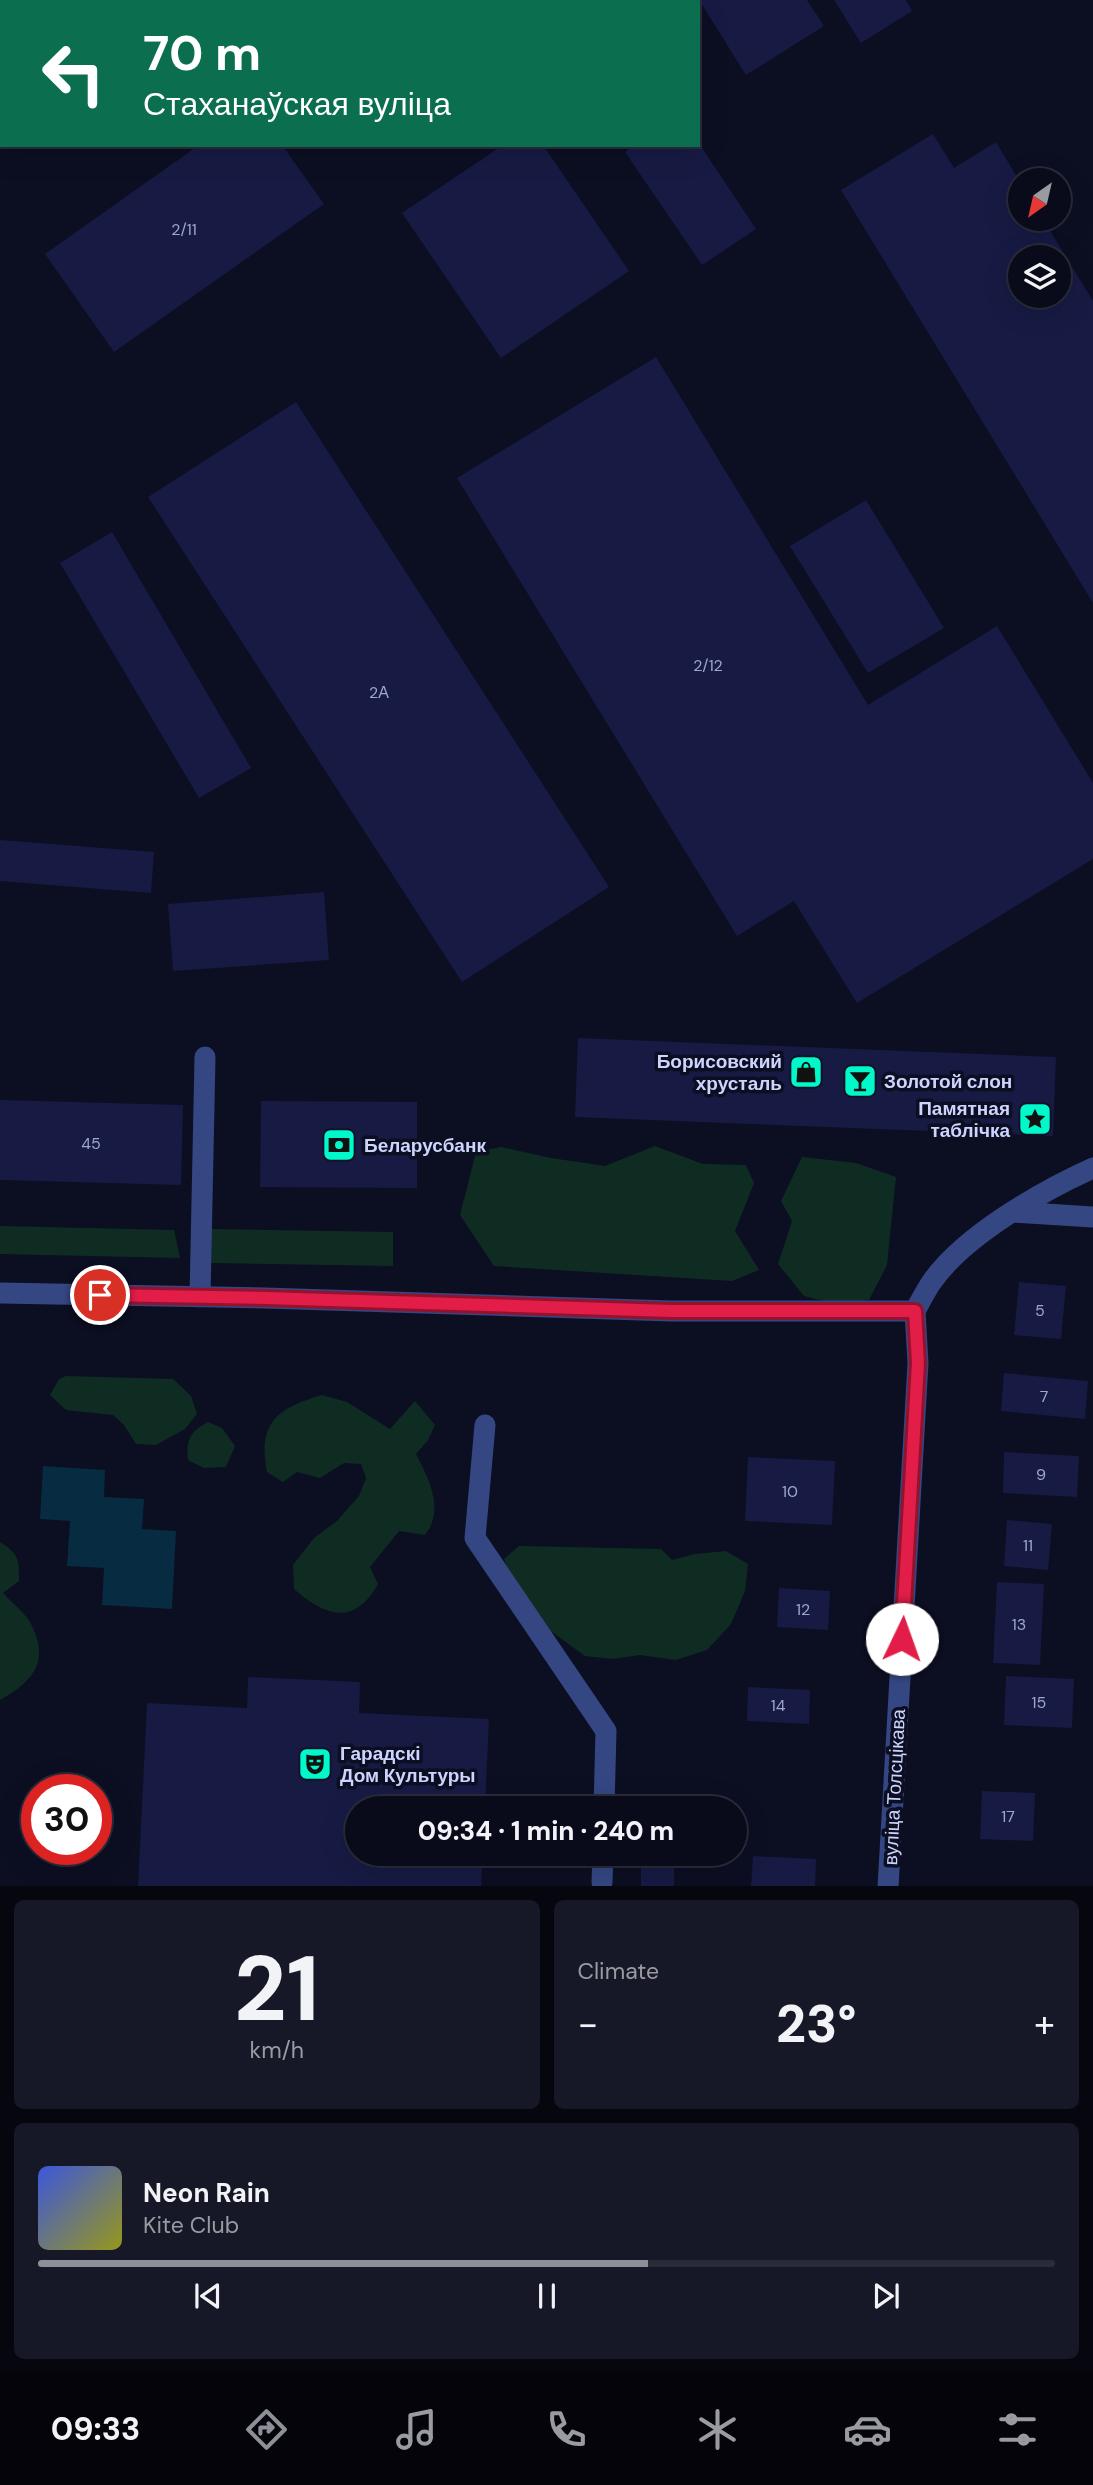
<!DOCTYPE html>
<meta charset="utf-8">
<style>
:root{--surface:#090a1a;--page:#171827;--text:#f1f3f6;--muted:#999aa2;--line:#292b39;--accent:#8c9099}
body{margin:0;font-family:"DM Sans",sans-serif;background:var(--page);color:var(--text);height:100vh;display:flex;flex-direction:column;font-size:26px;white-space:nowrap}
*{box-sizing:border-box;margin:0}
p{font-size:23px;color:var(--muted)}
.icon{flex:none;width:38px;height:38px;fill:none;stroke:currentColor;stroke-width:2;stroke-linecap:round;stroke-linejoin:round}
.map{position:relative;height:1886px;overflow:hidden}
.drawer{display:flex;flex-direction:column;gap:14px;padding:14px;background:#05060e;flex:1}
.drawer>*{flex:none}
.banner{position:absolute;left:0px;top:0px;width:700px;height:147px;box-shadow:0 7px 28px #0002,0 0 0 2px var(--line);background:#0b6e4f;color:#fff;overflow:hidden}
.needle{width:46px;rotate:214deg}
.fabs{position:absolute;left:1008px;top:168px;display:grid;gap:14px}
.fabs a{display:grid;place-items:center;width:63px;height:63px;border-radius:50%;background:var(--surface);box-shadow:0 7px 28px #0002,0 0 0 2px var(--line);font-size:35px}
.speed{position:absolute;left:21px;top:1774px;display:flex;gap:14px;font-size:35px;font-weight:700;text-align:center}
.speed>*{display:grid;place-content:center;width:91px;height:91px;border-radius:50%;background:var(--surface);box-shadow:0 7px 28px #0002,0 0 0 2px var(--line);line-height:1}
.speed .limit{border:10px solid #d22;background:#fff;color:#111}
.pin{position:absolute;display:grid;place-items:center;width:60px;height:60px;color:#fff;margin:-30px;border:4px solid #fff;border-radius:50%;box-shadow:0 2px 7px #0007}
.me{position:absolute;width:77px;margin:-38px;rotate:3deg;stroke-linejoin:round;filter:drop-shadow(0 0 5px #0008)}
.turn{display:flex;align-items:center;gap:24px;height:147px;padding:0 28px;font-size:32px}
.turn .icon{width:91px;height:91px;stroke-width:2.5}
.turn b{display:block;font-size:49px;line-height:60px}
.big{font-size:52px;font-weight:800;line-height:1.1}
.drawer .tile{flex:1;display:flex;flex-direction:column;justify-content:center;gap:10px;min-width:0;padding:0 24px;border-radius:10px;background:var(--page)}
.drawer .dial{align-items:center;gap:0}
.dial b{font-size:91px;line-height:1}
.song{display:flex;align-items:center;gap:21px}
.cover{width:84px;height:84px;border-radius:10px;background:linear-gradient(135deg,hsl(230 70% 55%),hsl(60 70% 35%))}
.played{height:7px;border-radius:4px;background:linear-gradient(90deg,var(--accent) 60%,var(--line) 60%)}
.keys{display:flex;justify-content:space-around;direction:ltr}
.heat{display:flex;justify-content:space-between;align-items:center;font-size:38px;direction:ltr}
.drawer .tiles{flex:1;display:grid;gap:14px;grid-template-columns:1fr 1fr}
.tile:last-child{grid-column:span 2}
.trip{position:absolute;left:345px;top:1796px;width:402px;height:70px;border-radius:35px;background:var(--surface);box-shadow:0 7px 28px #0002,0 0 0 2px var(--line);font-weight:800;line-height:70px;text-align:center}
.menu{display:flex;height:112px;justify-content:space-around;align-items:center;background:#04040a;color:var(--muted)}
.menu .icon{width:49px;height:49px}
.menu .on{color:var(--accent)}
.menu b{font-size:32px;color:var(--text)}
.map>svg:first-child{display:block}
.green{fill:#0f2c23}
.water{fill:#072b40}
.building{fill:#171a43;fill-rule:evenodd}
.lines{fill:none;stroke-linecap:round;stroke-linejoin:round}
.minor{stroke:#344783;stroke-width:21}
.route-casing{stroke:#92132f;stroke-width:18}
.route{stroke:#e11d48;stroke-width:12}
.labels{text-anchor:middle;stroke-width:7;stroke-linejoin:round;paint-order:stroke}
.number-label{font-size:16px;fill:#a0a6d0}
.poi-label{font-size:19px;font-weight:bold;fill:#cdd5ff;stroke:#0c0e22;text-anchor:start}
.street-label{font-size:19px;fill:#cdd5ff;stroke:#0c0e22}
</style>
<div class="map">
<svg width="1093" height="1887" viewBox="0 0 1093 1887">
<rect width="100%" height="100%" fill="#0c0e22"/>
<path class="green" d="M655,1146L703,1164L746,1165L754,1183L735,1231L759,1270L732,1281L494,1266L460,1215L476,1152L501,1147L551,1158L605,1166Z
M802,1157L856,1163L896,1177L887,1265L869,1300L840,1305L804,1296L778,1264L792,1221L781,1201Z
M0,1226L174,1230L180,1258L0,1254Z
M211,1229L393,1232V1266L211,1263Z
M66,1376L173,1379L191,1396L197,1414L185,1429L156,1445L136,1444L124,1425L113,1415L66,1410L50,1395L59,1379Z
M322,1395L347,1402L390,1429L415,1401L435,1425L428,1440L416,1454C429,1479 445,1510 425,1535L399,1531L370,1567L378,1584C354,1627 325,1616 294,1589L293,1565L314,1538L337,1521L359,1496L366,1478L361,1464L344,1463L320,1478L297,1472L283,1482L267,1472C257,1422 278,1408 322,1395Z
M208,1422L222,1428L235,1446L226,1467L204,1468L188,1460C186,1441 190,1431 208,1422Z
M0,1542C19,1554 19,1559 19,1581L3,1593C12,1603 27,1614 32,1626C50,1663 31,1683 0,1700Z
M519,1546L661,1549L672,1560L695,1554L726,1551L748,1564L745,1591L731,1624L707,1650L676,1660L640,1655L613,1659L585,1656L545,1627L514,1583L504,1559Z"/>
<path class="water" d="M43,1466L105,1470L104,1497L144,1499L142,1529L176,1531L172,1609L102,1605L104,1568L67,1566L70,1521L40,1519Z"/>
<path class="building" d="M699,0H807L824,26L746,75Z
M834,0H906L912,11L861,43Z
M933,134L954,168L996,142L1020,182V219H1043L1093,301V603L841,190ZM1020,257H1059V296H1020Z
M199,145H282L324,204L114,352L45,254Z
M503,145H543L629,271L501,358L402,213Z
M635,145H700L756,229L702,265L625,152Z
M656,357L868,705L997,626L1093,783V859L857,1003L794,901L737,936L457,478Z
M296,402L609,887L462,982L148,497Z
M866,500L944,628L868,673L790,546Z
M112,532L251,768L199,798L60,563Z
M0,840L154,852L151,893L0,881Z
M324,892L329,960L173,971L168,904Z
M578,1038L1056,1057L1053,1136L575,1117Z
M0,1100L183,1105L181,1185L0,1180Z
M261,1101L417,1102V1188L260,1187Z
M1019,1282L1066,1286L1061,1339L1014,1335Z
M1004,1373L1088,1381L1085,1419L1001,1411Z
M1004,1452L1079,1456L1077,1497L1003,1493Z
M748,1457L835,1461L832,1525L745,1521Z
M1007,1520L1052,1524L1048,1570L1004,1566Z
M997,1582L1044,1584L1040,1665L993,1663Z
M779,1588L830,1591L828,1630L777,1627Z
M1006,1676L1074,1679L1072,1728L1004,1725Z
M248,1677L360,1682L359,1713L489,1719L485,1808H357V1853H483L481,1887H138L147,1703L247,1708Z
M748,1687L810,1690L809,1724L747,1721Z
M982,1791L1035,1793L1033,1841L980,1839Z
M641,1856H674V1887H641Z
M753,1856L816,1859L815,1887H751Z"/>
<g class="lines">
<path class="minor" d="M276,2L280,0
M0,116L2,115
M1014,1212L1093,1217
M0,1293L265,1298L671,1311H915
M200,1297L205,1057
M915,1311C920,1302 925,1292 931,1283C963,1236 1042,1191 1093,1168
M485,1425L475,1538L606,1731L604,1808
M602,1882L603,1853
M888,1887L918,1363L915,1311"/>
</g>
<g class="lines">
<defs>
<path id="route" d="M100,1295L265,1298L671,1311H915L918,1363L902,1639"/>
</defs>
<use href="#route" class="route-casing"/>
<use href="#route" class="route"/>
</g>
<defs>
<symbol id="shop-square" viewBox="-11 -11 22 22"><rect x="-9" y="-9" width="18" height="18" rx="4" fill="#00f8cb" stroke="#0c0e22"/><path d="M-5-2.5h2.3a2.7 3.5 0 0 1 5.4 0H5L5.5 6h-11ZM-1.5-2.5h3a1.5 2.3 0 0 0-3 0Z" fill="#111"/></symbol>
<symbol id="bar-square" viewBox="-11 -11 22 22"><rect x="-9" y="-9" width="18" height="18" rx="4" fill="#00f8cb" stroke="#0c0e22"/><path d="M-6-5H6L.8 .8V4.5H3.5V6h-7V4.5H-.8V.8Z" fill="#111"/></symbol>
<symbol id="sight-square" viewBox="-11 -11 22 22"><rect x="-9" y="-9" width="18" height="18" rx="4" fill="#00f8cb" stroke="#0c0e22"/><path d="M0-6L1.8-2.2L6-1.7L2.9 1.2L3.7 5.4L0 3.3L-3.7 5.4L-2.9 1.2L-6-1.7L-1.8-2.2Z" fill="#111"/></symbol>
<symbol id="bank-square" viewBox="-11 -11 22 22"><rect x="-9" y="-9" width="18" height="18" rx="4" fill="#00f8cb" stroke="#0c0e22"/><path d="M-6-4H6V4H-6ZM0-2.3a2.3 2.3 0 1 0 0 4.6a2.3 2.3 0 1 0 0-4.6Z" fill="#111"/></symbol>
<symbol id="theatre-square" viewBox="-11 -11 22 22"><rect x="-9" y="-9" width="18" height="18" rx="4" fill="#00f8cb" stroke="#0c0e22"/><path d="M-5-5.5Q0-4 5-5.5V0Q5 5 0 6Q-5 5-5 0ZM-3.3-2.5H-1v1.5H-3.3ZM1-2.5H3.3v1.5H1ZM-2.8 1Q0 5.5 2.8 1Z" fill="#111"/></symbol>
</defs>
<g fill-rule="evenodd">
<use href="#shop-square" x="787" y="1053" width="38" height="38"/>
<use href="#bar-square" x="841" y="1062" width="38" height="38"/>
<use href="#sight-square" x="1016" y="1100" width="38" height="38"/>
<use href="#bank-square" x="320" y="1126" width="38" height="38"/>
<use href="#theatre-square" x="296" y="1745" width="38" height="38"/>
</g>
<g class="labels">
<g class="number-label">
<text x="184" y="235">2/11</text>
<text x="708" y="671">2/12</text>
<text x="379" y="698">2А</text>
<text x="91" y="1149">45</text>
<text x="1040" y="1316">5</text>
<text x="1044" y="1402">7</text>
<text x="1041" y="1480">9</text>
<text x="790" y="1497">10</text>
<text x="1028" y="1551">11</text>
<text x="803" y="1615">12</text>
<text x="1019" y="1630">13</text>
<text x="1039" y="1708">15</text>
<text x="778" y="1711">14</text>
<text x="1008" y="1822">17</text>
</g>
<g class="poi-label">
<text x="782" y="1068" text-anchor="end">Борисовский<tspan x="782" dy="22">хрусталь</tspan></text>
<text x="884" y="1088">Золотой слон</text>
<text x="1010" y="1115" text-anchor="end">Памятная<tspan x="1010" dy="22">таблічка</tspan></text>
<text x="364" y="1152">Беларусбанк</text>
<text x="340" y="1760">Гарадскі<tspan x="340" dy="22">Дом Культуры</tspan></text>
</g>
<g class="street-label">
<text transform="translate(894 1787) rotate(-87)" y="7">вуліца Толсцікава</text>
</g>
</g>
</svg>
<div class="fabs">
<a><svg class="needle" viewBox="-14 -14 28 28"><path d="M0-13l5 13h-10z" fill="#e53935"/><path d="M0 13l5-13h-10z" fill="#999aa2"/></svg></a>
<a><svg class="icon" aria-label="layers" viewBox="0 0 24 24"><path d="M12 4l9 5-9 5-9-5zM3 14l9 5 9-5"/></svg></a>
</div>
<div class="speed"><div class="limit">30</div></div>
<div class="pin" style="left:100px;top:1295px;background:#d93025"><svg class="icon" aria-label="arrive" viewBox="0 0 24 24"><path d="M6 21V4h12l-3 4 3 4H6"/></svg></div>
<svg class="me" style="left:902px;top:1639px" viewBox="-20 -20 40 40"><circle r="19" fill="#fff"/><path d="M0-13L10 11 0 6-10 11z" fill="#e11d48"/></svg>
<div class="trip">09:34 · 1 min · 240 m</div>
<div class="banner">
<div class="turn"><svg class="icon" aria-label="left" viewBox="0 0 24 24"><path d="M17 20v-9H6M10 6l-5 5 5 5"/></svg><div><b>70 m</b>Стаханаўская вуліца</div></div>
</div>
</div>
<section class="drawer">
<div class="tiles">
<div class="tile dial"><b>21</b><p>km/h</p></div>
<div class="tile"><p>Climate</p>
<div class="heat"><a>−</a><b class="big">23°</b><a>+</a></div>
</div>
<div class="tile">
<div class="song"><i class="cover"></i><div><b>Neon Rain</b><p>Kite Club</p></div></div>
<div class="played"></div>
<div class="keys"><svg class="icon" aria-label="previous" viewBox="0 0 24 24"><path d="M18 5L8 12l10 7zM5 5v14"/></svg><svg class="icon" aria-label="pause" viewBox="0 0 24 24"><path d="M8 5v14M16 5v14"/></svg><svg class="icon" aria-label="next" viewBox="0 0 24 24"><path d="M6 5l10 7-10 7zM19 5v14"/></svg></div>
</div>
</div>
</section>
<nav class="menu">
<b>09:33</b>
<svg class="icon on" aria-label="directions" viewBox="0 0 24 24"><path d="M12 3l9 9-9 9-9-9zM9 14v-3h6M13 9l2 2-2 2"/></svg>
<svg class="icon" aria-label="music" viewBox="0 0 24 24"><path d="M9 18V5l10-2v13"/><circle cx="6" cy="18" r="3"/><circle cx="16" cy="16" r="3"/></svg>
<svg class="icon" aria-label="phone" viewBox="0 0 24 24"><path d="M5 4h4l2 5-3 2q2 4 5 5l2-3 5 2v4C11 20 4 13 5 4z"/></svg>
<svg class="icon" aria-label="climate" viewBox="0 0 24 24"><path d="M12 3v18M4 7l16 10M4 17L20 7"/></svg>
<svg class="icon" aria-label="car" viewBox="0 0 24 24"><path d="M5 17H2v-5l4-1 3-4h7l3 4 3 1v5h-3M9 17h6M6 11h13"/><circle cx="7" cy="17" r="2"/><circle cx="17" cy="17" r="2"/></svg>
<svg class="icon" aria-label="filters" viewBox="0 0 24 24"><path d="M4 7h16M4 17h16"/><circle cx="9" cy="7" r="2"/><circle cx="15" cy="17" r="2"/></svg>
</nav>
